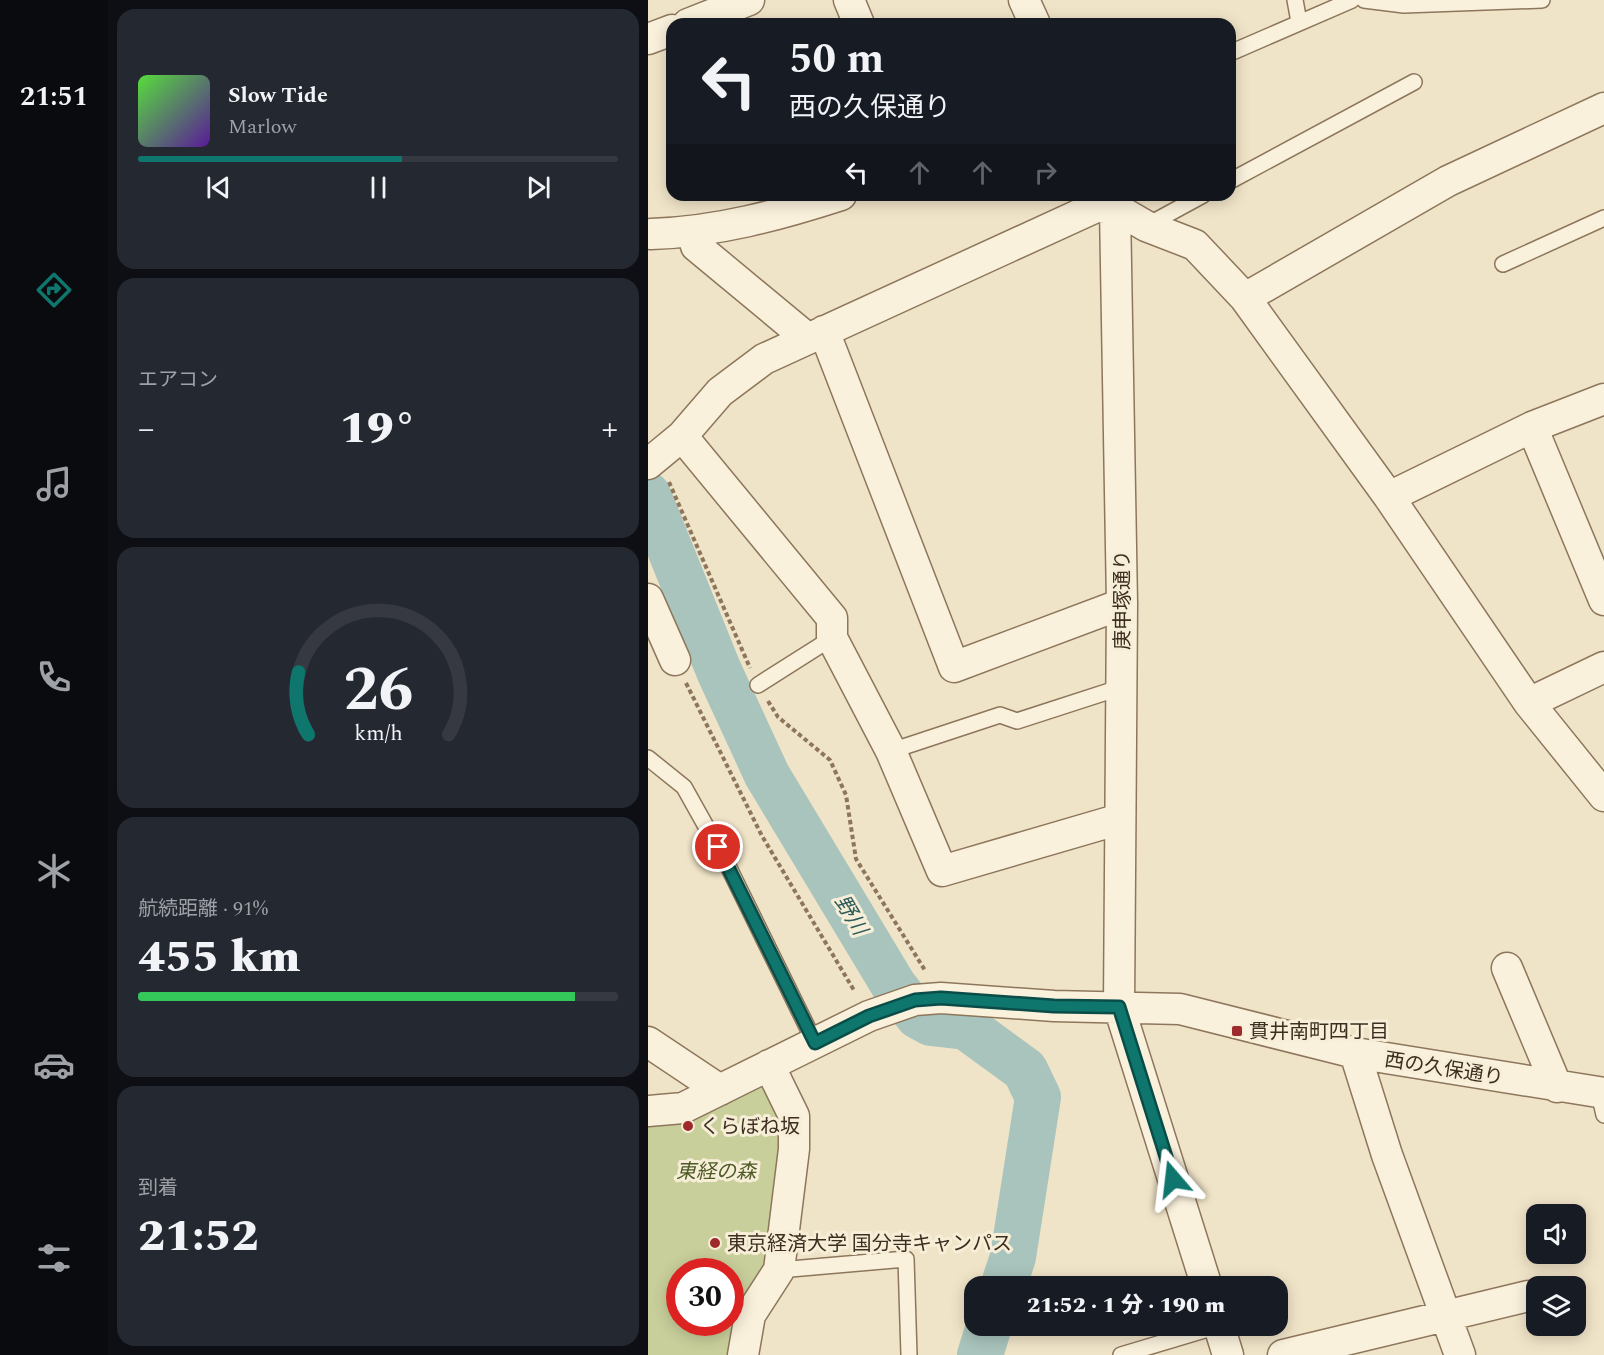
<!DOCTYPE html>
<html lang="ja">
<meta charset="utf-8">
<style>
:root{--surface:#171b24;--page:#242831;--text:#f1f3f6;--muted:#9ea1a6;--line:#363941;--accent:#0f766e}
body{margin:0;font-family:Spectral,"Noto Sans JP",serif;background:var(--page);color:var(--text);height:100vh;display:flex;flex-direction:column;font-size:22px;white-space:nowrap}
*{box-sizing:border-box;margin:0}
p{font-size:20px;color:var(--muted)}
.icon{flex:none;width:33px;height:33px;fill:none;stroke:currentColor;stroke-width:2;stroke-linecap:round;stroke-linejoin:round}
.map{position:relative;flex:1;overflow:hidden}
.side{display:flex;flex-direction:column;gap:9px;padding:9px;background:#0d0f14;width:540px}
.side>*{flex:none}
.top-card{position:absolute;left:18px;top:18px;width:570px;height:183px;border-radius:18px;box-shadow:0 3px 15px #0003;background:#171b24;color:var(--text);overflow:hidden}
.controls{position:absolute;left:878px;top:1204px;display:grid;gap:12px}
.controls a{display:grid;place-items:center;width:60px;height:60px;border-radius:12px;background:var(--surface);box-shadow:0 3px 15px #0003;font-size:30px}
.speed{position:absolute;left:18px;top:1258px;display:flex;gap:12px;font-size:30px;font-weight:700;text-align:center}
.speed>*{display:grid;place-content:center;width:78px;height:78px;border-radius:50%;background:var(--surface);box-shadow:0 3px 15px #0003;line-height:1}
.speed .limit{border:9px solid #d22;background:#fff;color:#111}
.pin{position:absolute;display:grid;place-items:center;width:51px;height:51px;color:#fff;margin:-26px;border:3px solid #fff;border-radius:50%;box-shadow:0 2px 6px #0007}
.me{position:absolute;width:66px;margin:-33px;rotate:343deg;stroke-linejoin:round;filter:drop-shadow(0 0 4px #0008)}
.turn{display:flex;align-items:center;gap:21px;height:126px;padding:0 24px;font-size:27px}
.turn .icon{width:78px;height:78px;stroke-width:2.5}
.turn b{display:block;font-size:42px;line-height:51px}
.lanes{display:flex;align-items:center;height:57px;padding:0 24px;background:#0003;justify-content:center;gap:30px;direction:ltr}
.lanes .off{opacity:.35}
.big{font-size:45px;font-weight:800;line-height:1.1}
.side .tile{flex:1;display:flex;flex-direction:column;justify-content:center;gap:9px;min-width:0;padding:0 21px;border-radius:18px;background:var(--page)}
.side .dial{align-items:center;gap:0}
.dial svg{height:156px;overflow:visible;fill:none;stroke:var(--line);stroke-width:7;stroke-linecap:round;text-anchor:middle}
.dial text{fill:var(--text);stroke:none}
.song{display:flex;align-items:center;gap:18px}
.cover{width:72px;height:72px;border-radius:9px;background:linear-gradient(135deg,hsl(110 70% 55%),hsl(270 70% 35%))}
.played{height:6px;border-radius:3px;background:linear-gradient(90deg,var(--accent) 55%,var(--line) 55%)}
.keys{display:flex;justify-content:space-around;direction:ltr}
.heat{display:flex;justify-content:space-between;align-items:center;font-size:33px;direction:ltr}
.charge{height:9px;border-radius:4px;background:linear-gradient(90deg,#34c759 91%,var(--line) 0)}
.trip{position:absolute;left:316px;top:1276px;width:324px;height:60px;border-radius:18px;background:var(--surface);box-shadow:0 3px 15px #0003;font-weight:800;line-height:60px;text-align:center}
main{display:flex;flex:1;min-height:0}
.tabs{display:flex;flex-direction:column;width:108px;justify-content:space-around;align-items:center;background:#090b0e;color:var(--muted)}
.tabs .icon{width:42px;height:42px}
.tabs .active{color:var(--accent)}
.tabs b{font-size:27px;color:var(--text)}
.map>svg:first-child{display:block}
.green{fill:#c9cf9b;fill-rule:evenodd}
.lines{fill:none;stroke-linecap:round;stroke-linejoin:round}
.river{stroke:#a9c4bc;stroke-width:46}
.service-casing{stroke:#8d765c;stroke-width:18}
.minor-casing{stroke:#8d765c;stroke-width:33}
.path{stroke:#8d765c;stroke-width:4;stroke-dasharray:4.5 3;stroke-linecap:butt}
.service{stroke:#faf1dc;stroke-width:15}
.minor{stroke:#faf1dc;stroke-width:30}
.route-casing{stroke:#0a4d48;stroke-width:15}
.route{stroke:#0f766e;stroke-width:10}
.poi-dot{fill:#9e2a2b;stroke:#f7eed8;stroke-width:2}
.labels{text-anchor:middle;stroke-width:6;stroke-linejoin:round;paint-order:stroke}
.street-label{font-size:20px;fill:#3d2e20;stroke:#f7eed8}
.poi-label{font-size:20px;fill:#3d2e20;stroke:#f7eed8;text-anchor:start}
.park-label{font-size:20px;font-style:italic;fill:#4d5a26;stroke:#f7eed8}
.water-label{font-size:21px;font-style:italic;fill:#2f5d5a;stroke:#f7eed8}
</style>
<main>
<nav class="tabs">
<b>21:51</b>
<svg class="icon active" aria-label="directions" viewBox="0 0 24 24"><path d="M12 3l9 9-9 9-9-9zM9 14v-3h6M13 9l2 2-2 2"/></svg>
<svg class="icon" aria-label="music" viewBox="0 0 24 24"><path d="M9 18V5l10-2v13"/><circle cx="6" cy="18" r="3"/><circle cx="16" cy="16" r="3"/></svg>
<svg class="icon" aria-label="phone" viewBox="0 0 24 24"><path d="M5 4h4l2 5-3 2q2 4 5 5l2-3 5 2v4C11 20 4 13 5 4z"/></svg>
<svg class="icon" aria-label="climate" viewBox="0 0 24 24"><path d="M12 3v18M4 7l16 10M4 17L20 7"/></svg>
<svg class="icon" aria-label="car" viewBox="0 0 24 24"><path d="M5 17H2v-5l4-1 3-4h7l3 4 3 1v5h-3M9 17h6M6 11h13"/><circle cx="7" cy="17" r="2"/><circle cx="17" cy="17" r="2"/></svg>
<svg class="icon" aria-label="filters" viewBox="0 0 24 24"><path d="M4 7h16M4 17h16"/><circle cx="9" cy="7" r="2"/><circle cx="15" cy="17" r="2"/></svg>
</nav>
<section class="side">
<div class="tile">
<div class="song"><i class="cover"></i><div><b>Slow Tide</b><p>Marlow</p></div></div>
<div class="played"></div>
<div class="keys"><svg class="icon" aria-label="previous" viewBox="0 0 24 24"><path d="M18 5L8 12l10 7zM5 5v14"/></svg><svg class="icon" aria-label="pause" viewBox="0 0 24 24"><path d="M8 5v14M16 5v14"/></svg><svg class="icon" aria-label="next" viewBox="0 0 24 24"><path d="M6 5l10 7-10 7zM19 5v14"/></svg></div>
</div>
<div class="tile"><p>エアコン</p>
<div class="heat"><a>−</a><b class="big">19°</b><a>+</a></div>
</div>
<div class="tile dial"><svg viewBox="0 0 100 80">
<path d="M14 69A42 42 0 1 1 86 69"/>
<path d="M14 69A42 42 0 0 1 9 37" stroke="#0f766e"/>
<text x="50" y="56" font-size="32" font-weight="700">26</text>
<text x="50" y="72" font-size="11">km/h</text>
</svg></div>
<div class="tile"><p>航続距離 · 91%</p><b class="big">455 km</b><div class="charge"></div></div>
<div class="tile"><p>到着</p><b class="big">21:52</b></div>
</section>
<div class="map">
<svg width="956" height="1355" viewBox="0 0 956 1355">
<rect width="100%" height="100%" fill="#f0e4c8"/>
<path class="green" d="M121,1073L144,1118L126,1268L93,1355H0V1114ZM32,1272H82V1323H32Z"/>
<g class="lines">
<path class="river" d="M0,495L71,671L119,775L246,986L270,1016L283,1023L318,1027L377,1070L390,1097L365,1257L355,1287
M332,1355L341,1326"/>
<defs>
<path id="service" d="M647,0L651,22
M716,0L756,5L894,0
M582,53L704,0
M582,181L766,82
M498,226L555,195
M855,264L956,218
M110,685L184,638
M243,751L352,715L369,721L474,687
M0,758L36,787L79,864L167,1043
M951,1093L956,1115
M131,1270L258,1259L261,1355
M473,1355L570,1326"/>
<path id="minor" d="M201,0L211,24
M376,0L387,24
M40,24L101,0
M0,39L24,30
M461,195L467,208L474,604L471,1007L559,1287
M45,233L48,246L159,338
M3,234C69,232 131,215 193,195
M597,298L800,181L956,108
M176,331L306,667L474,604
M884,427L956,600
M34,436L184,618V638L243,751L294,871L472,819
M0,464L34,436L72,392L116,359L448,207L467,208L498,226L547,245L597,298L741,497L881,703L956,796
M741,497L884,427L956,399
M0,599L27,660
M881,703L956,667
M859,968L909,1087
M0,1042L72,1090
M707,1053L739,1155L812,1355
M0,1111L35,1108L221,1016L267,1000L293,998L406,1006L532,1009L707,1053L956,1093
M571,1326L580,1355
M95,1355L102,1315L131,1270L146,1149V1116L121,1065
M635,1355L880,1296"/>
</defs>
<use href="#service" class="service-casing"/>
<use href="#minor" class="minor-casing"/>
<path class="path" d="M21,482L102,668
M38,683L114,836L207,992
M120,701L130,717L182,760L198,795L208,859L278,972"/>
<use href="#service" class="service"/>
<use href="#minor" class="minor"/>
</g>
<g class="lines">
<defs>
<path id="route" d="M70,847L167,1043L221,1016L267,1000L293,998L406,1006L471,1007L525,1179"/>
</defs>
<use href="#route" class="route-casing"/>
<use href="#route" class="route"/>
</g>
<g class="poi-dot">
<rect x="583" y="1025" width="12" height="12" rx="3"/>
<circle cx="40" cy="1126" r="6"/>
<circle cx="67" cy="1243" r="6"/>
</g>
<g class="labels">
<g class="street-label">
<text transform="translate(474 600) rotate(-90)" y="7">庚申塚通り</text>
<text transform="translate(796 1068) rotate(9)" y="7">西の久保通り</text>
</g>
<g class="poi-label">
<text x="601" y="1038">貫井南町四丁目</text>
<text x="52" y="1133">くらぼね坂</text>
<text x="79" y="1250">東京経済大学 国分寺キャンパス</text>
</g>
<g class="park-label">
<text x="68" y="1178">東経の森</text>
</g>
<g class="water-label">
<text transform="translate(203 915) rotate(59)" y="7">野川</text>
</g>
</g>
</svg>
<div class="controls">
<a><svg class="icon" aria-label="sound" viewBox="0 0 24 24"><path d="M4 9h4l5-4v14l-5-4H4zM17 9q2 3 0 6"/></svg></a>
<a><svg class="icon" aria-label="layers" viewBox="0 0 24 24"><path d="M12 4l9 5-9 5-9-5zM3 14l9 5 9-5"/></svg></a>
</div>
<div class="speed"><div class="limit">30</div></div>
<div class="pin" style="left:70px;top:847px;background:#d93025"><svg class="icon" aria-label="arrive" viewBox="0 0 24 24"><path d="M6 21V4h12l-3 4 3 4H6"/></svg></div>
<svg class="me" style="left:525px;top:1179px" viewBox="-20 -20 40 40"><path d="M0-17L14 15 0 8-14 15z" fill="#0f766e" stroke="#fff" stroke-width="4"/></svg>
<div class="trip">21:52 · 1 分 · 190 m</div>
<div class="top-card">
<div class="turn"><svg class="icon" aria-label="left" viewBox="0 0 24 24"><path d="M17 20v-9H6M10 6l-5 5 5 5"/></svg><div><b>50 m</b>西の久保通り</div></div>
<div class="lanes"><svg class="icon" aria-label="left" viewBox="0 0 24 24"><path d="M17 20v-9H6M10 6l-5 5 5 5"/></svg><svg class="icon off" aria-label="ahead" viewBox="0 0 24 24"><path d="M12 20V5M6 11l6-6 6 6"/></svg><svg class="icon off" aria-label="ahead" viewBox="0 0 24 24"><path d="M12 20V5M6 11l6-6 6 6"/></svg><svg class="icon off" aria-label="right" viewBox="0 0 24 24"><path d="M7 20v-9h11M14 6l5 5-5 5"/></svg></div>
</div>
</div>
</main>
